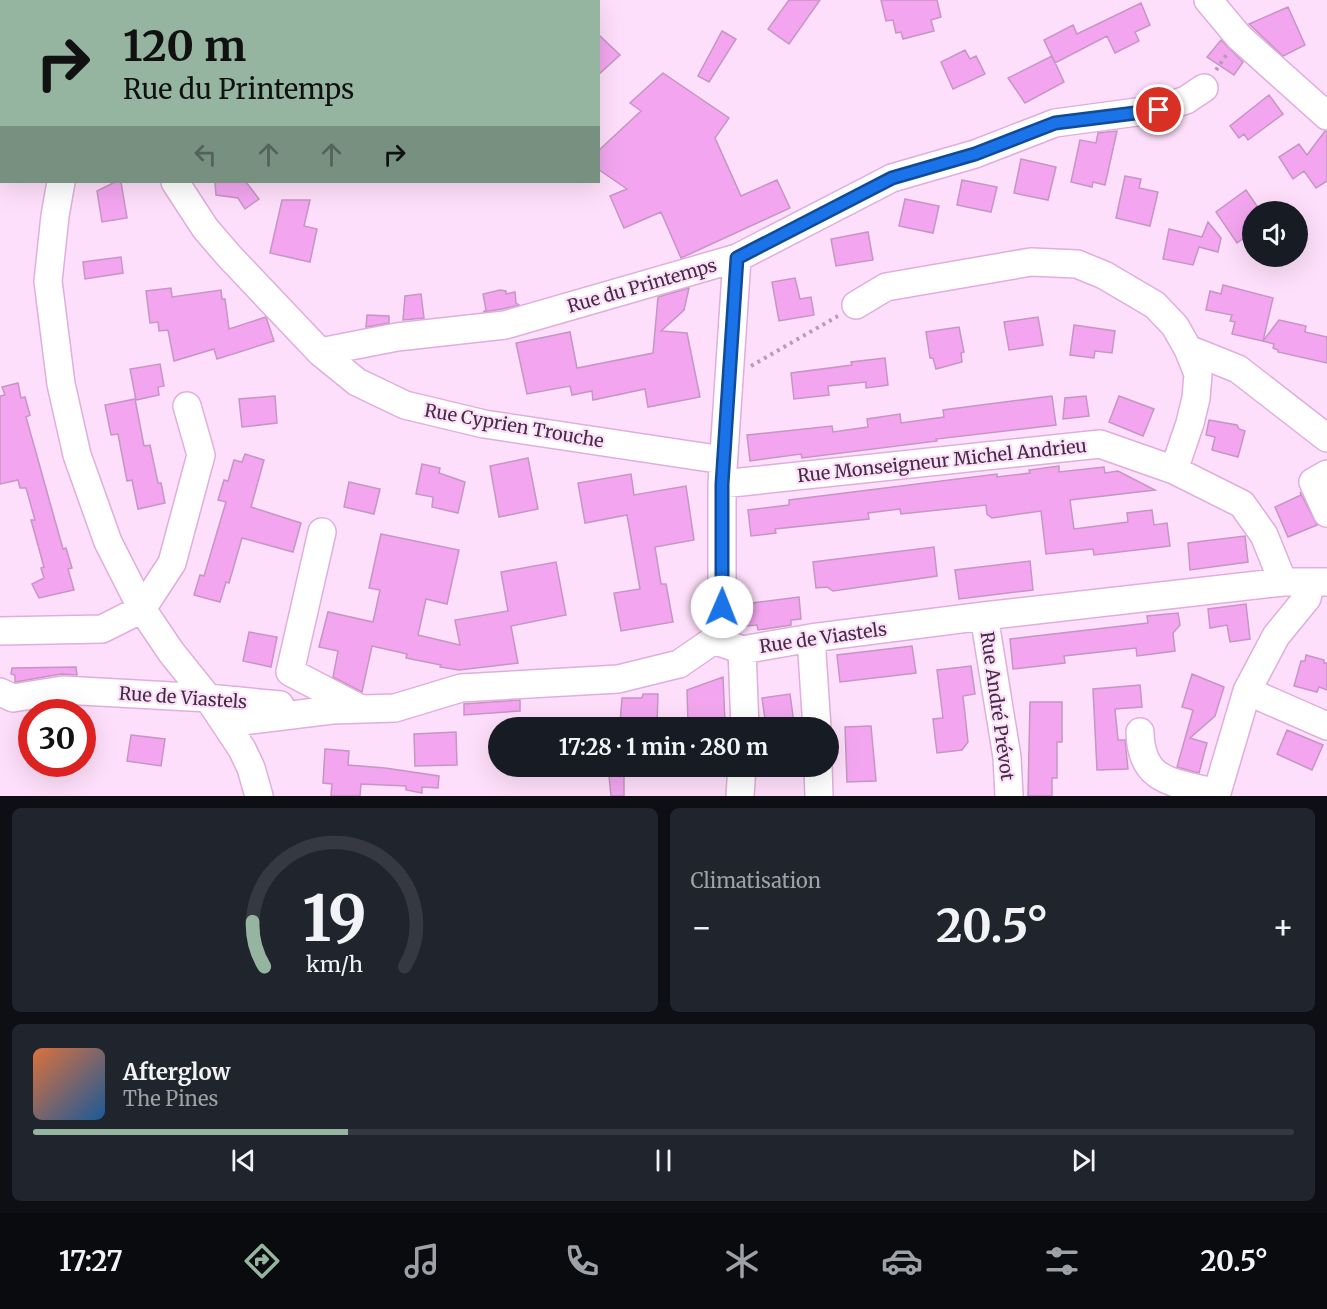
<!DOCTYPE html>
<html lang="fr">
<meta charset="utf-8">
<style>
:root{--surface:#171b24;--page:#20242c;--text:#f1f3f6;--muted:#9ea1a6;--line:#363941;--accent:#95b5a0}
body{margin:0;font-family:Merriweather,serif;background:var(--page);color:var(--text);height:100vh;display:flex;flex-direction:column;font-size:22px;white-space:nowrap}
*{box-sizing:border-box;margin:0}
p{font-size:20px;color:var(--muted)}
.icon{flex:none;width:33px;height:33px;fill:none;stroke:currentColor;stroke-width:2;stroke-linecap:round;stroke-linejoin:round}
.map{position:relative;height:796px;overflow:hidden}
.drawer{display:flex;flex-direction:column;gap:12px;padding:12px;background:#0d0f14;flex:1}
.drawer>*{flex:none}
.guide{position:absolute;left:0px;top:0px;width:600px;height:183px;box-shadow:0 6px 24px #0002;background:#95b5a0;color:#111;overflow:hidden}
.controls{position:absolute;left:1242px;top:201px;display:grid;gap:12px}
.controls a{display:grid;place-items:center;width:66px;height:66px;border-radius:50%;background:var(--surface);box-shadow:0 6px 24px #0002;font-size:30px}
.speed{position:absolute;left:18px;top:699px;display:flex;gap:12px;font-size:30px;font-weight:700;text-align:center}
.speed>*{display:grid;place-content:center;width:78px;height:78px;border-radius:50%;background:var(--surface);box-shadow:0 6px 24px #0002;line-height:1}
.speed .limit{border:9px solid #d22;background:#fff;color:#111}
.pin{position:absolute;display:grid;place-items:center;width:51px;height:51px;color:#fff;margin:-26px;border:3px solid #fff;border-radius:50%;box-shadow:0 2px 6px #0007}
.me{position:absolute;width:66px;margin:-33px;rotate:1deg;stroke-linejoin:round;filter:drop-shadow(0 0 4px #0008)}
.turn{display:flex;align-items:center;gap:21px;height:126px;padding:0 24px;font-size:27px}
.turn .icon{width:78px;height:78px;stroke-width:2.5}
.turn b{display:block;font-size:42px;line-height:51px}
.lanes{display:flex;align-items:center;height:57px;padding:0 24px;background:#0003;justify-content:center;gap:30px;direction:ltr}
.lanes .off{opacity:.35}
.big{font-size:45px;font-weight:700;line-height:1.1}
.drawer .tile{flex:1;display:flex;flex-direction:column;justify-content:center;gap:9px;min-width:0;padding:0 21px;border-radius:9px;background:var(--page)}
.drawer .dial{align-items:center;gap:0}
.dial svg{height:156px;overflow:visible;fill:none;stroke:var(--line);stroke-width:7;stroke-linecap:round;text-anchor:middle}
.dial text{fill:var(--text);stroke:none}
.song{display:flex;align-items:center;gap:18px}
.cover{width:72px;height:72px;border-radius:9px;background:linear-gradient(135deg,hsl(20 70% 55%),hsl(210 70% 35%))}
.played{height:6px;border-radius:3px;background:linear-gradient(90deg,var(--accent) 25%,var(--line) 25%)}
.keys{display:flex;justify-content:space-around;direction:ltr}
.heat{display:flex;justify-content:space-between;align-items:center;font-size:33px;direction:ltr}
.drawer .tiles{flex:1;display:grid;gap:12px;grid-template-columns:1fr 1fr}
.tile:last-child{grid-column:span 2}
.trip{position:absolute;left:488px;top:717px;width:351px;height:60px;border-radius:30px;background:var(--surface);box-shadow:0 6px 24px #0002;font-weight:700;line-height:60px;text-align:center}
.menu{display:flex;height:96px;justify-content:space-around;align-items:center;background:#090b0e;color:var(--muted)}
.menu .icon{width:42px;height:42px}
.menu .selected{color:var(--accent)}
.menu b{font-size:27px;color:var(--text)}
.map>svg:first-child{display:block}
.building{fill:#f3a6ef;stroke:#c695c3;stroke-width:1.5}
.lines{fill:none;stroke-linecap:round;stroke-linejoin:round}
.minor-casing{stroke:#e0aedc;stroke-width:30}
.path{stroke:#b69cb4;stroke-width:4;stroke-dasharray:3 4.5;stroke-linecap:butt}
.minor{stroke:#fff;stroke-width:27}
.route-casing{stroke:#114b97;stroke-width:15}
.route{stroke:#1a73e8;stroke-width:10}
.labels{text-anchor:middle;stroke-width:4.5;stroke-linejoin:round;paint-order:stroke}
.street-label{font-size:18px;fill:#422e40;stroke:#fedffb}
</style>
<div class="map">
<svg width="1327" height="796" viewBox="0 0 1327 796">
<rect width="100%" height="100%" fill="#fedffb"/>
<path class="building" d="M789,0H820L789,44L768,29Z
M881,0H937L941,17L931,20L934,31L903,39L901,32L896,33L893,20L886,21Z
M1141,3L1150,25L1135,32L1139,41L1115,53L1107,36L1055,63L1044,40L1073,25L1077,34Z
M1288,7L1305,45L1283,56L1249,24Z
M722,31L736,39L709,82L698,76Z
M598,34L620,55L598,75Z
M1221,40L1243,62L1234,75L1207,57Z
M965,50L970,59L976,56L985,74L953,89L941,62Z
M1052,56L1064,82L1025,103L1008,78Z
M663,73L729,118L715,138L741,196L777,180L790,208L681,258L661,212L624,228L610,196L627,189L598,169V151L641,111L630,103Z
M1269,95L1283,114L1248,140L1244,134L1239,138L1230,126Z
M1117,131L1105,185L1093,182L1092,187L1071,182L1080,140L1096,143L1098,133Z
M1325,131H1327V181L1316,188L1304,171L1293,179L1279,157L1299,144L1307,155Z
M1021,159L1056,167L1048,200L1014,193Z
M1125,176L1141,179L1139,188L1158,192L1150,226L1116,218Z
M962,180L997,187L991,212L957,205Z
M115,182H121L127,218L102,222L97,191Z
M215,182H246L259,199L245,209L238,198L216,195Z
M1246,190L1261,212H1252V232L1237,243L1216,212Z
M905,199L939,206L933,233L899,226Z
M282,200H310L304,226L317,229L310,262L270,253Z
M1208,222L1221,238L1218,252L1199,247L1193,265L1163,259L1169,229L1202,237Z
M868,232L873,260L836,266L831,239Z
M121,257L123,273L85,279L83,262Z
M795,278L800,299L811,297L814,315L779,321L772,282Z
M1223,285L1273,298L1263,341L1232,334L1235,322L1230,321L1232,315L1206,310L1210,291L1221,294Z
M171,288L172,297L221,290L222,299H225L229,329L266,317L274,341L217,359L214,349L174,361L168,330L159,331L158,322L150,323L146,291Z
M689,288L684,310L661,331L687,333L700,397L648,407L645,389L593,400L592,391L572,395L570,386L527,394L516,343L570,332L577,368L653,353L658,297Z
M500,290L506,291V294L515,292L516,303L519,305L502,309L483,312L486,310L483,294Z
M421,294L424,318L403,320L405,296Z
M367,315L389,316V323L366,327Z
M1038,317L1043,345L1009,350L1004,322Z
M1279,320L1306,326L1305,332L1327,337V363L1278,352V350L1273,348L1274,344L1263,341Z
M1074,325L1115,331L1112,353L1095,351L1094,358L1070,355Z
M959,327L964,352L961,353L962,362L936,369L933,358H930L926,332Z
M885,358L888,385L866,388V382L828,386L829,395L794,399L791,373L852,365L851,362Z
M160,364L164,386L158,387L159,395L136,400L130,369Z
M18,383L21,398L25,397L30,415L26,417L63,549L66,548L72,568L68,569L74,590L39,598L32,584L44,578L41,568L44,567L31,520H35L26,488H20L18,480L0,484V396L5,395L2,387Z
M275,396L277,423L242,427L239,399Z
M1052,396L1056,425L936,439L937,441L802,458L801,454L750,461L747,435L832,426L833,432L868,427L867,419L900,414L901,423L944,417L943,410Z
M1086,396L1089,416L1063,419L1065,398Z
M1119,396L1154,409L1143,436L1109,422Z
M135,399L144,446L150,445L158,483H161L165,503L138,509L132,480L127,481L118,434L111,435L105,405Z
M1209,420L1237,425L1239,429L1245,431L1238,457L1212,450L1215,437L1206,435Z
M245,454L264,460L251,507L301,523L293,552L242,538L229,583L226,582L220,602L194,595L200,575L204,576L226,502L218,500L224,480L228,481L234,460L242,462Z
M528,458L538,509L499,517L490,466Z
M422,464L440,468L439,473L465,482L458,513L432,507L433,497L416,494Z
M1059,466V472L1104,467L1105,473L1118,471L1155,490L1070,500L1074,529L1128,522L1127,513L1152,510L1154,525L1167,523L1170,546L1094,555L1093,549L1046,554L1041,511L992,518L987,514L986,505L901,514L900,509L868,513L869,519L775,529L776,533L751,536L748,510L789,505V500L997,474V477L1030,473L1029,470Z
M631,474L634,495L686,486L694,540L655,547L661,584H666L673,622L621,631L614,593L640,589L627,515L585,523L578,483Z
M349,482L380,489L374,514L344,507Z
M1300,492L1317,525L1288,537L1275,507L1301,495Z
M381,534L459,550L447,604L426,599L418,635L460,645L455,620L508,611L501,572L556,562L566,615L511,626L518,663L459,670L440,667L441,665L406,658L407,654L372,646L362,692L333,677L338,651L319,647L328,612L373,622L380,590L369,588Z
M1245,536L1248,562L1190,570L1188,543Z
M934,547L937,576L833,591L827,587L816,588L813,562Z
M1030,561L1033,590L959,599L955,570Z
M799,597L801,619L791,620V625L758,630L757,625L746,626L744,604Z
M1246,604L1250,639L1230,642L1227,625L1210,628L1208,609Z
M1178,613L1180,625L1173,633L1175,651L1137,656L1136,648L1064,656L1065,663L1013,669L1010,639L1148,623L1147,616Z
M249,632L277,637L271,667L243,661Z
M912,646L916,673L840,682L837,655Z
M1306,655L1324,660V663H1327V690L1319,687L1317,692L1294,686L1301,661H1305Z
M971,666L975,694L963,696L968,742L962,750L937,753L933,719L943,718L937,670Z
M76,667L77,675L61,674L15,682V675L11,674L12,668Z
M1192,674L1224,687L1215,716L1190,738L1207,743L1199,773L1177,767L1193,710L1182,707Z
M723,677L725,722L706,724L707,728H690V724H688L687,690Z
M1140,685L1142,707L1115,709L1118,740H1125L1128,769L1097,770L1093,689Z
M643,694H658L657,725L620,723L622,698H642Z
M790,694L794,723L766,726L762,698Z
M520,700V711L464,715V704Z
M1030,702H1062V742H1057V778H1052V796H1028Z
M871,726L876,781L847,782L845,727Z
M1287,730L1323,745L1312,770L1277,754Z
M456,732L457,765L415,766L414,734Z
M131,735L165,739L161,766L127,761Z
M325,749L349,751L348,765L385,768L439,776L438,788L422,787V793L406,790V786L361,784L360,796H331L332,784L323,783Z
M608,766H624V796H611Z"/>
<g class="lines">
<defs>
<path id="minor" d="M1208,0L1239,37L1327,116
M137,2L138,0
M61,182L55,216L48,281L61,384L77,455L108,542L142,609L171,652L208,698L242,749L251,768L259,796
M175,182L205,228L229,256L320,352L397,337L505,325L737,258L892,178L975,154L1055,123L1159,109L1186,100L1204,88
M856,305L886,287L1031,262L1077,264L1104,275L1155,305L1175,326L1188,349L1198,374L1196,398L1190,423L1174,470
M1188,349L1238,369L1327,438
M320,352L357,382L405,405L484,424L723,460
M1327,474L1313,482L1327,513
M722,484L1100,444L1174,470L1242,504L1264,535L1283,582
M322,532L290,672L361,709
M984,616L1007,757L1009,796
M0,631L102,629L142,609L172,563L201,455L187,406
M811,638L817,728
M714,640L722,607V484L737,258
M742,650L745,728
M1247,691L1327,726
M0,692L13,698L63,690L208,698L280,705
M226,723L332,710L395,708L461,688L618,679L679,664L714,640L742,650L811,638L984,616L1283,582H1327
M1140,732C1141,784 1175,782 1217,793
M818,766L819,796
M740,796L742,766
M1216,796L1247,691L1276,636L1307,598L1311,582"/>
</defs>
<use href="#minor" class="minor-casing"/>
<path class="path" d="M183,2V0
M1216,70L1227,54
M751,366L838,316"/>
<use href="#minor" class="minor"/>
</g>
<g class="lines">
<defs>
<path id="route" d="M722,607V484L737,258L892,178L975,154L1055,123L1159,110"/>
</defs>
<use href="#route" class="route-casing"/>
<use href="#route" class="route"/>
</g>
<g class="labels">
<g class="street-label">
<text transform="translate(642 286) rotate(-16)" y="6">Rue du Printemps</text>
<text transform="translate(514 426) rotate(10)" y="6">Rue Cyprien Trouche</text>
<text transform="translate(942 461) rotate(-6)" y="6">Rue Monseigneur Michel Andrieu</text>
<text transform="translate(823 638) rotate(-8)" y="6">Rue de Viastels</text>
<text transform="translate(183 698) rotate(4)" y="6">Rue de Viastels</text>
<text transform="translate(997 706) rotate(82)" y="6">Rue André Prévot</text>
</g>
</g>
</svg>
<div class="controls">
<a><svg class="icon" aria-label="sound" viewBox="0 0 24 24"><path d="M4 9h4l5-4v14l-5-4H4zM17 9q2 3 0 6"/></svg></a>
</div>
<div class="speed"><div class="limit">30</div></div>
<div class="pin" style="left:1159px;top:110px;background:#d93025"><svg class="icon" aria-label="arrive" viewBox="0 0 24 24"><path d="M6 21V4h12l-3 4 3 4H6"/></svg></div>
<svg class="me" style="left:722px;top:607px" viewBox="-20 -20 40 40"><circle r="19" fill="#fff"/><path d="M0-13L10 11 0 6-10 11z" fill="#1a73e8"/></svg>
<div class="trip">17:28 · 1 min · 280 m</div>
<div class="guide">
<div class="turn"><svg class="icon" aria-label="right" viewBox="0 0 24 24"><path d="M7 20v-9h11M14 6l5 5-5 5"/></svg><div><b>120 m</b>Rue du Printemps</div></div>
<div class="lanes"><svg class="icon off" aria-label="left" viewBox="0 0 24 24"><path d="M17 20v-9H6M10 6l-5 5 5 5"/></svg><svg class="icon off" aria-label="ahead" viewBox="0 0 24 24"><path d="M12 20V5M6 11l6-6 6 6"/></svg><svg class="icon off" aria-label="ahead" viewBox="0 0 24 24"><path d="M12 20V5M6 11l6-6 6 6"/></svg><svg class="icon" aria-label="right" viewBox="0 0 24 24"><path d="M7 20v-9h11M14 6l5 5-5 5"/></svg></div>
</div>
</div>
<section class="drawer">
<div class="tiles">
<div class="tile dial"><svg viewBox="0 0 100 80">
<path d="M14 69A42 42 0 1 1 86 69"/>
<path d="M14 69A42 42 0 0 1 8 46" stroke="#95b5a0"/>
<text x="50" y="56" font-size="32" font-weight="700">19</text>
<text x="50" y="72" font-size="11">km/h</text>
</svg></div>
<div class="tile"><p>Climatisation</p>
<div class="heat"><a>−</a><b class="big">20.5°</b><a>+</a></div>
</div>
<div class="tile">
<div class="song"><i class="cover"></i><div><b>Afterglow</b><p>The Pines</p></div></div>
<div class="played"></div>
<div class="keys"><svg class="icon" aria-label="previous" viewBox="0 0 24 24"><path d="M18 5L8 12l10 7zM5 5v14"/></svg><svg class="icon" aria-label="pause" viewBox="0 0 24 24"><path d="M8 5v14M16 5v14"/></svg><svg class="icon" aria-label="next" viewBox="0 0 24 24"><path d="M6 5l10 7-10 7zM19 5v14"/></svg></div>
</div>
</div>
</section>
<nav class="menu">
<b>17:27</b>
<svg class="icon selected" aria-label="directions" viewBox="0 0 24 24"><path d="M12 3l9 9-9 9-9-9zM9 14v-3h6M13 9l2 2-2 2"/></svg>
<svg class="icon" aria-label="music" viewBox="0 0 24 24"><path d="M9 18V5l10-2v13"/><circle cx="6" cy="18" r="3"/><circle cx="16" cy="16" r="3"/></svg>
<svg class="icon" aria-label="phone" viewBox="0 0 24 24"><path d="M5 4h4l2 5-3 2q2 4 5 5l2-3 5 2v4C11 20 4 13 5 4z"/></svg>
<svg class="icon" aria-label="climate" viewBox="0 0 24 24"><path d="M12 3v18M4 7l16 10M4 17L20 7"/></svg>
<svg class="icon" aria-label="car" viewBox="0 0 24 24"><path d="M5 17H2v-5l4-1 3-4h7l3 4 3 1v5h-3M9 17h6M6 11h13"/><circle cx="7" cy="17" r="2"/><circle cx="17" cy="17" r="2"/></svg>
<svg class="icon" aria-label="filters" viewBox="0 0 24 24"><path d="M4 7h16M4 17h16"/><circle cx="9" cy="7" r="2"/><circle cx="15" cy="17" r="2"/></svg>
<b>20.5°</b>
</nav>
